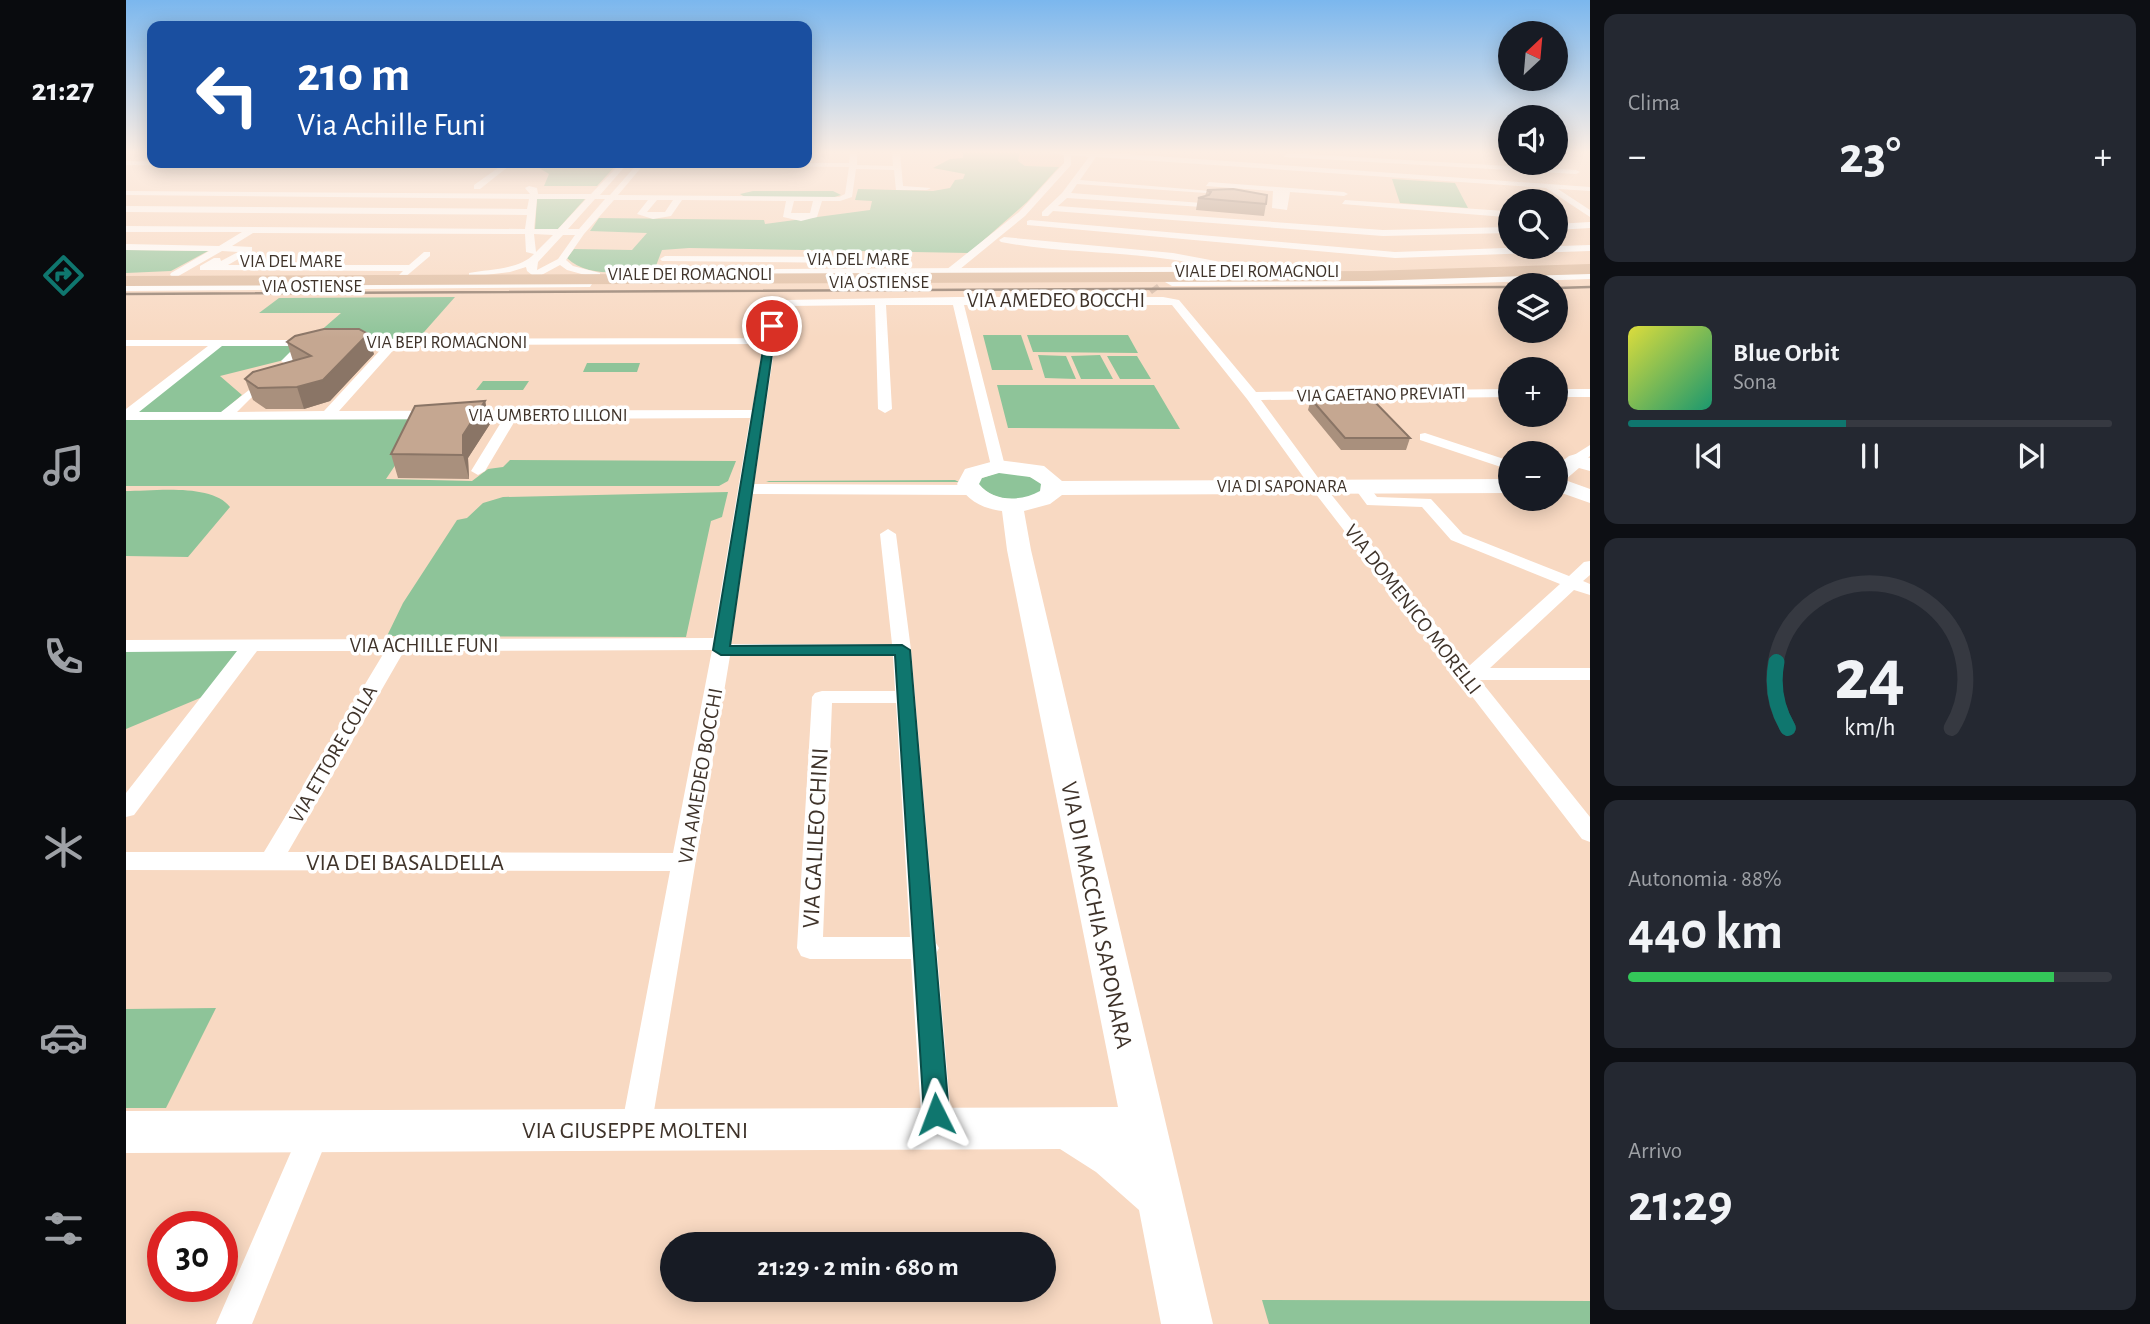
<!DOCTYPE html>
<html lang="it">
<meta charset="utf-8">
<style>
:root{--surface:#171b24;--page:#242831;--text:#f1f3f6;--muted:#9ea1a6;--line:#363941;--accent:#0f766e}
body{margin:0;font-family:"Alegreya Sans",sans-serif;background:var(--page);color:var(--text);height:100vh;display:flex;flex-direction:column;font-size:26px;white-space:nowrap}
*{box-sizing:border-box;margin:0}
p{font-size:23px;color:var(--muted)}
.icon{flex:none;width:38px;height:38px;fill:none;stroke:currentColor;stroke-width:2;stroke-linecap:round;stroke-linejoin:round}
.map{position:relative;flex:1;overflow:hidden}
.side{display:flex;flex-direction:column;gap:14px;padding:14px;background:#0d0f14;width:560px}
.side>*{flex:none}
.top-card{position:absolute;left:21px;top:21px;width:665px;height:147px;border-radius:14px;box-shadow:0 4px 18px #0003;background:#1a4fa0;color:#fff;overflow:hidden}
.needle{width:46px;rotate:26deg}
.controls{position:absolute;left:1372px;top:21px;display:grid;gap:14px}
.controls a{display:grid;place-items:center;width:70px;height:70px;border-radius:50%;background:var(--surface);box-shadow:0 4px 18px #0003;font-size:35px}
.speed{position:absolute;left:21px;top:1211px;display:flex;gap:14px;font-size:35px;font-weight:700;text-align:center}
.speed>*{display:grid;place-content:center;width:91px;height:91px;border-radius:50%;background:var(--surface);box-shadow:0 4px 18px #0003;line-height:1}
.speed .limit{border:10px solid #d22;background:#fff;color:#111}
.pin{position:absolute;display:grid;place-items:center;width:60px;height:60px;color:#fff;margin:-30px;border:4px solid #fff;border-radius:50%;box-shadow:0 2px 7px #0007}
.me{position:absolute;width:77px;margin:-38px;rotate:357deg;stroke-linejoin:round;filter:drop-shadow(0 0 5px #0008)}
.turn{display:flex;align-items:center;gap:24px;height:147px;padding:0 35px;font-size:32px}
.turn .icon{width:91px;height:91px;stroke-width:2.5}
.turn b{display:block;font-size:49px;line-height:60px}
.big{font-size:52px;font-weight:600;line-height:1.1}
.side .card{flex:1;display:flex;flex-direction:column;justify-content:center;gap:10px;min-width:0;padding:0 24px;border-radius:14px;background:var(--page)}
.side .dial{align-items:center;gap:0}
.dial svg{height:182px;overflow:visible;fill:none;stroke:var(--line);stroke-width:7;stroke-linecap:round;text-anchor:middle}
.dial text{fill:var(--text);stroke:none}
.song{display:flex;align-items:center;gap:21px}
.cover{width:84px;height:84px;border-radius:10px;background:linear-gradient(135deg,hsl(60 70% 55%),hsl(160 70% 35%))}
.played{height:7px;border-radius:4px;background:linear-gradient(90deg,var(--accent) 45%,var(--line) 45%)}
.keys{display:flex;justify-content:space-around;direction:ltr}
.heat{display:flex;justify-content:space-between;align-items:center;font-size:38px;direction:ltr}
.charge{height:10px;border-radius:5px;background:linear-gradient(90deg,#34c759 88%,var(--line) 0)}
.trip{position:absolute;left:534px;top:1232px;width:396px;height:70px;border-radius:35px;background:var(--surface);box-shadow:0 4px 18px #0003;font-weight:600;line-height:70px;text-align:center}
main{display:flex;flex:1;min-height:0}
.dock{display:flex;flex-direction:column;width:126px;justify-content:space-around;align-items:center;background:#090b0e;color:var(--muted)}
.dock .icon{width:49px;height:49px}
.dock .active{color:var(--accent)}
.dock b{font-size:32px;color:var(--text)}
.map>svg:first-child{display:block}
.built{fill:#f1ccaf}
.green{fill:#8ec499}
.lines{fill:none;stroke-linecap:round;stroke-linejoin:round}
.street-tunnel{stroke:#d3b8a4;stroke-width:10;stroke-dasharray:10 5;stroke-linecap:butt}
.street{fill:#fff;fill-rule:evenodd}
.secondary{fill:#fff;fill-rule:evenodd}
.primary{fill:#ddbb9f;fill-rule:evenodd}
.rail{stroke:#8e7a6b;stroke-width:2.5}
.wall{fill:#a9907d}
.shaded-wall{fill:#8a7566}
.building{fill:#c5a791;stroke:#8a7566;stroke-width:2}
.route{fill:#0f766e;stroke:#0a4d48;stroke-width:2}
.labels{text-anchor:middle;stroke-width:7;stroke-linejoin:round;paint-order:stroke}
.far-street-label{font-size:18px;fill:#3f332a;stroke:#fff}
.street-label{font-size:21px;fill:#3f332a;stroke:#fff}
.near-street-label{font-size:24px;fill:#3f332a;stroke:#fff}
</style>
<main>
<nav class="dock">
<b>21:27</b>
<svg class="icon active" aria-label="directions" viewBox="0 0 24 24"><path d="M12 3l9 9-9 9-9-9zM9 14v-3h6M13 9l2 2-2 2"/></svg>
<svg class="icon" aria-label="music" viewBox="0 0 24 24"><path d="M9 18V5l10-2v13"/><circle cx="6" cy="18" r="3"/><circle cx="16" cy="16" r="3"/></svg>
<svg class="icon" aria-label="phone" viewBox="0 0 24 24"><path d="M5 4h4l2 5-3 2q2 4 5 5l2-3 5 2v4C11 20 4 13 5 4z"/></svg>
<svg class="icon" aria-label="climate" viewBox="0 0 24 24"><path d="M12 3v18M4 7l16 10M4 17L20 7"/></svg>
<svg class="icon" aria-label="car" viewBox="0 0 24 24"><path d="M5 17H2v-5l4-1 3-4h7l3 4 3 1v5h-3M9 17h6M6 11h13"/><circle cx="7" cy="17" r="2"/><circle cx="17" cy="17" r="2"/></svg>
<svg class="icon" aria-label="filters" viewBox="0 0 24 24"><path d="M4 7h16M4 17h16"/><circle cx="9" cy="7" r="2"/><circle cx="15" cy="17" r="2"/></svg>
</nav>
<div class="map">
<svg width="1464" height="1324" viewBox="0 0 1464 1324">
<rect width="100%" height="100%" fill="#f8d9c2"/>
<path class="built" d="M894,152L937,154L940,162L933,167L899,166L892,161Z"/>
<path class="green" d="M837,152H894L892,161L899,166L933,167L901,202L843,253L563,248L536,250L528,271C501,271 462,279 441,258L448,249L506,250L521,233L464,231L473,218L638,220L639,224L744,210L746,201L729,200L732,189L807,191L824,188L829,180L837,179L839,174L807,168L824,159L837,158Z
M411,163H492L471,186H418L423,174L410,166Z
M1266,179L1329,183L1342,208L1274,203Z
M627,191H707L715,195L705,198L619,197L614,194Z
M411,199L456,198L459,199L431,230L409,229Z
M0,250L82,251L45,271L0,273Z
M329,297L291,340H184L215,313H133L153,298Z
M857,335H895L907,370H866Z
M901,335H1002L1012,353L907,352Z
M95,344L172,345L158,360L94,376L116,395L95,413L10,412Z
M912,355L940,356L950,379L919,378Z
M974,355L987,379H955L945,356Z
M981,356H1011L1025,379H994Z
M461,363H514L511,372H457Z
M357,381H403L397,390H350Z
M871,385H1028L1054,429L882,428Z
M300,419L260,479L346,481L362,469L377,467L384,460L610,461L602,481L593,486H0V420Z
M883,469L917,482L916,492C894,502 869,503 852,484L853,479Z
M829,480L833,482H640L643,481Z
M0,491C27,491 86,483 104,507L62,557L0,556Z
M602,492L596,517L585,521L560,637L261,636L277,603L331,520L341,518L357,503L377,497Z
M120,649L86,693L0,729V650Z
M90,1008L40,1108H0V1009Z
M1136,1300L1464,1301V1324H1143Z"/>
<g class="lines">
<path class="street-tunnel" d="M1027,287L1030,291"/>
<path class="street" d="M724,152H731V165L767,166L766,152H774L777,186L805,188L801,190H770L768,170L730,169L726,197L714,201H696L691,217L675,221L657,217L660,201L556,200L545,216L527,219L511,214L522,200H488L458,234L440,260L447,266L474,273V277L470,278L441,270L434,265L410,278L401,271L400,267L384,272L343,277V273C363,269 393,270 408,254L400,252L399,234L127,233L106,246L126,247V251L102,265H283L298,252H304V256L278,278L273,275L277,271L74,270V266L88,258H94L95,261L112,252L96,251L49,278L44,275L45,273L83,251L0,250V244L93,246L116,232H0V226L399,229L401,215L0,212V206L401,209L403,199L0,195V191L404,194L399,188L403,186L411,188L412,194H465L495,163H502L474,195H484L512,163H519L492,195L713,197L719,194L723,167L564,165L560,163H723ZM411,199H460L432,229H408ZM469,199H479L453,229H442ZM531,200H547L539,212H521ZM668,201H687L684,213H665ZM408,234L427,235L408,254L410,252ZM437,235H449L432,259L411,270L412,262Z
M923,152H973L1464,187V191L1432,189L1464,210V217L1420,188L970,157L954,180L1084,191L1080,193L951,184L945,193L1076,203L1080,205L1076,207L941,198L932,206L1257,230L1384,227V233L1257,236L927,211L922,216H916V212L936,193L963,157L945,155V165L899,216L828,274H820V270L893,212L938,163V155Z
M1161,153L1450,170L1454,172L1450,174L1158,157Z
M0,161L239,164L243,166L239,168L0,165Z
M379,163H387L354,189H348V185Z
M1083,182L1218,192L1222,194L1218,196L1164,192L1161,210L1146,208L1147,191L1080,186Z
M1219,200L1379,211L1383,214L1379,217L1216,204Z
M904,220L1269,252L1464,245V251L1269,258L901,225V221Z
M1464,222V228L1430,230V224Z
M878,237L1047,253L1095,262H1121L1126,265C1112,274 1084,266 1068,263C1004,251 938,254 875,242L873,240Z
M539,256L726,257L740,263L739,273L734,276L729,273L730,265L725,263L536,261L534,259Z
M831,297H1037L1053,300L1130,392L1384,389V397L1135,400L1196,483L1343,666L1434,584L1325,540L1296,507L1241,505L1227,486L1230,483H1240L1251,497L1305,499L1337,534L1443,576L1458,562L1464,561V575L1457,581L1464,584V595L1448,590L1364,668H1464V680H1354L1464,817V842L1456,839L1186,489L1121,399L1046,305H838L879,466L872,470L865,466L827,305H760L766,409L759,413L752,409L749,305L661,306L654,311L628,484L844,485L852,490L844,495L627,494L605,644H766L754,534L762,529L770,534L785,650L810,943L813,948L811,952L826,1130L822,1140L811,1144L800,1140L796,1130L785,959H684L675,956L671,948L686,697L689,693L696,691H769L767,656H604L525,1129L521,1139L510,1143L499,1139L495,1129L544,871L0,870V852H138L259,651H131L8,815L0,817V793L111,651L0,652V640L587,638L624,418L390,419L359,471L352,475L345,471L377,419L0,420V409L82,346H0V340H190V344L183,345L161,365L155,361L170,346H96L13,412H95L123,390L129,394L111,412L198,411L259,345L216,344L214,342L220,339L638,338L644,310L659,300ZM637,344L626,410L213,411L272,345ZM586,650L547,853L162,852L278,651ZM706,703H770L784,937H697Z
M1430,389H1464V397H1430Z
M1299,433L1384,461V470L1294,440V434Z
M1464,445V456L1455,463H1445L1443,460L1445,457Z
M189,1117L200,1122L204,1132L126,1324H90L178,1122Z"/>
<path class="secondary" d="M1065,267L1072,271L1070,274L650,277L643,273L650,269Z
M1464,271V279L1292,285L1046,286L1039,282L1046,278L1292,277Z
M459,280L464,281L466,284L464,287L0,291V283Z
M1450,454L1464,458V471L1453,468L1439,480L1464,489V503L1430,491V466L1443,456Z
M872,460L918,466L936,481L1384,479V493L936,495L924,504L898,511L905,550L1087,1324H1035L1013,1210L970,1172L934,1149L0,1153V1111L992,1107L881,550L876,511C855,508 843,501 831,484L839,469ZM873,473L904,477L915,484L914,491C895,502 867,502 853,484L856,478Z"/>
<path class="primary" d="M1464,264V274L1242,281L0,286V276L1242,271Z"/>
<path class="rail" d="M1430,288L1464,287
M0,294L1384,287"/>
</g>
<path class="wall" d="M1081,190L1140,204L1138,216L1070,210L1072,198L1079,196Z
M161,342L248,354L204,401L178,409H140L127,400L119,379L167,361Z
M1185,399L1284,438L1280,450H1215L1182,410Z
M359,401L364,424L342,458L343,479L272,478L265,454Z"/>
<path class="shaded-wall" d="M242,334L248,354L204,401L178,409L171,387Z
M359,401L364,424L342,458L343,479L337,455V435Z"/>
<path class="building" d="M1107,189L1141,195L1140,204L1072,198L1083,195L1085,192L1081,190Z
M198,329H233L242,334L197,380L171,387L132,388L119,379L127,372L185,356L161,342L169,336Z
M1185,399H1246L1284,438H1219Z
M359,401L337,435V455L265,454L289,406Z"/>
<linearGradient id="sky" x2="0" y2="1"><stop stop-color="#7bb7ee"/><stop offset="0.45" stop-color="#fceee4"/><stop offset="1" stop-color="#fceee4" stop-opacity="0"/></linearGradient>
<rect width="1464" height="338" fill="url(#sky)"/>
<path class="route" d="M646,323L650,326L604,646L776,645L784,650L823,1114L819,1122L810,1126L801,1122L798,1114L769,655H595L587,650L641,326Z"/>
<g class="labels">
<g class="far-street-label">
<text x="732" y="265">VIA DEL MARE</text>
<text x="165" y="267">VIA DEL MARE</text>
<text x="1131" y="277">VIALE DEI ROMAGNOLI</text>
<text x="564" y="280">VIALE DEI ROMAGNOLI</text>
<text x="753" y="288">VIA OSTIENSE</text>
<text x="186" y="292">VIA OSTIENSE</text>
<text x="321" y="348">VIA BEPI ROMAGNONI</text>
<text transform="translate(1255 394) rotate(-1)" y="6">VIA GAETANO PREVIATI</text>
<text x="422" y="421">VIA UMBERTO LILLONI</text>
<text x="1156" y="492">VIA DI SAPONARA</text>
</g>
<g class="street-label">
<text x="930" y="307">VIA AMEDEO BOCCHI</text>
<text transform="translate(1287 609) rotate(52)" y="7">VIA DOMENICO MORELLI</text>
<text x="298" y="652">VIA ACHILLE FUNI</text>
<text transform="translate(207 754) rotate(-60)" y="7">VIA ETTORE COLLA</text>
<text transform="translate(574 776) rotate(-80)" y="7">VIA AMEDEO BOCCHI</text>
</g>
<g class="near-street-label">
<text transform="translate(689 838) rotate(-87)" y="8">VIA GALILEO CHINI</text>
<text x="279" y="870">VIA DEI BASALDELLA</text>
<text transform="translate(971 915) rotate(78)" y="8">VIA DI MACCHIA SAPONARA</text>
<text x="509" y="1138">VIA GIUSEPPE MOLTENI</text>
</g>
</g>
</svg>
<div class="controls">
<a><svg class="needle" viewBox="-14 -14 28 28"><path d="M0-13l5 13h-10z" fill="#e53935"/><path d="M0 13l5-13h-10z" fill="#9ea1a6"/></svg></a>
<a><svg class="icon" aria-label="sound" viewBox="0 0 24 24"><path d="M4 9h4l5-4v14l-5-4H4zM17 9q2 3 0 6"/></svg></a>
<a><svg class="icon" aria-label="search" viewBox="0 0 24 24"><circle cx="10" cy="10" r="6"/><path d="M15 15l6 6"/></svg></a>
<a><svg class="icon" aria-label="layers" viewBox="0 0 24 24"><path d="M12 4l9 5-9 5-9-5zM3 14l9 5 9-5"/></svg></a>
<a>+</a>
<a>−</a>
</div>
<div class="speed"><div class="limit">30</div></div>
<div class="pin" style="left:646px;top:326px;background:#d93025"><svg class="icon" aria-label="arrive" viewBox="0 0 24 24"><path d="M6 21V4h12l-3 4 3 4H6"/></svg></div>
<svg class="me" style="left:810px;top:1114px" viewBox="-20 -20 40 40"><path d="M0-17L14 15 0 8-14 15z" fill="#0f766e" stroke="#fff" stroke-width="4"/></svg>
<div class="trip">21:29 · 2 min · 680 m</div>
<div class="top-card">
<div class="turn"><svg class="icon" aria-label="left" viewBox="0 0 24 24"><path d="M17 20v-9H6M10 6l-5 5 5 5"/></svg><div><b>210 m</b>Via Achille Funi</div></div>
</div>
</div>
<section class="side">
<div class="card"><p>Clima</p>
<div class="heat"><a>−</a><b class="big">23°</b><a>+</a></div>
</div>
<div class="card">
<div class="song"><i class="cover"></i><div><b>Blue Orbit</b><p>Sona</p></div></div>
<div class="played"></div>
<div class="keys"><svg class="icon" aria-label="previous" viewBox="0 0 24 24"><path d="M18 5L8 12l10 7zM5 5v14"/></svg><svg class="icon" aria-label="pause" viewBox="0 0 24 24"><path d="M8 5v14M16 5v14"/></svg><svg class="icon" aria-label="next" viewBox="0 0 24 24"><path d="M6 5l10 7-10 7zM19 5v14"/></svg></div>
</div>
<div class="card dial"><svg viewBox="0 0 100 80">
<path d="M14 69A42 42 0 1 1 86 69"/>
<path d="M14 69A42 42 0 0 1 9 40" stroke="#0f766e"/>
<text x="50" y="56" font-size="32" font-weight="700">24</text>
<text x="50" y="72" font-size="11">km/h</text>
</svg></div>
<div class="card"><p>Autonomia · 88%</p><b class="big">440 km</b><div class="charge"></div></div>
<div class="card"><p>Arrivo</p><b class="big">21:29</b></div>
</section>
</main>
